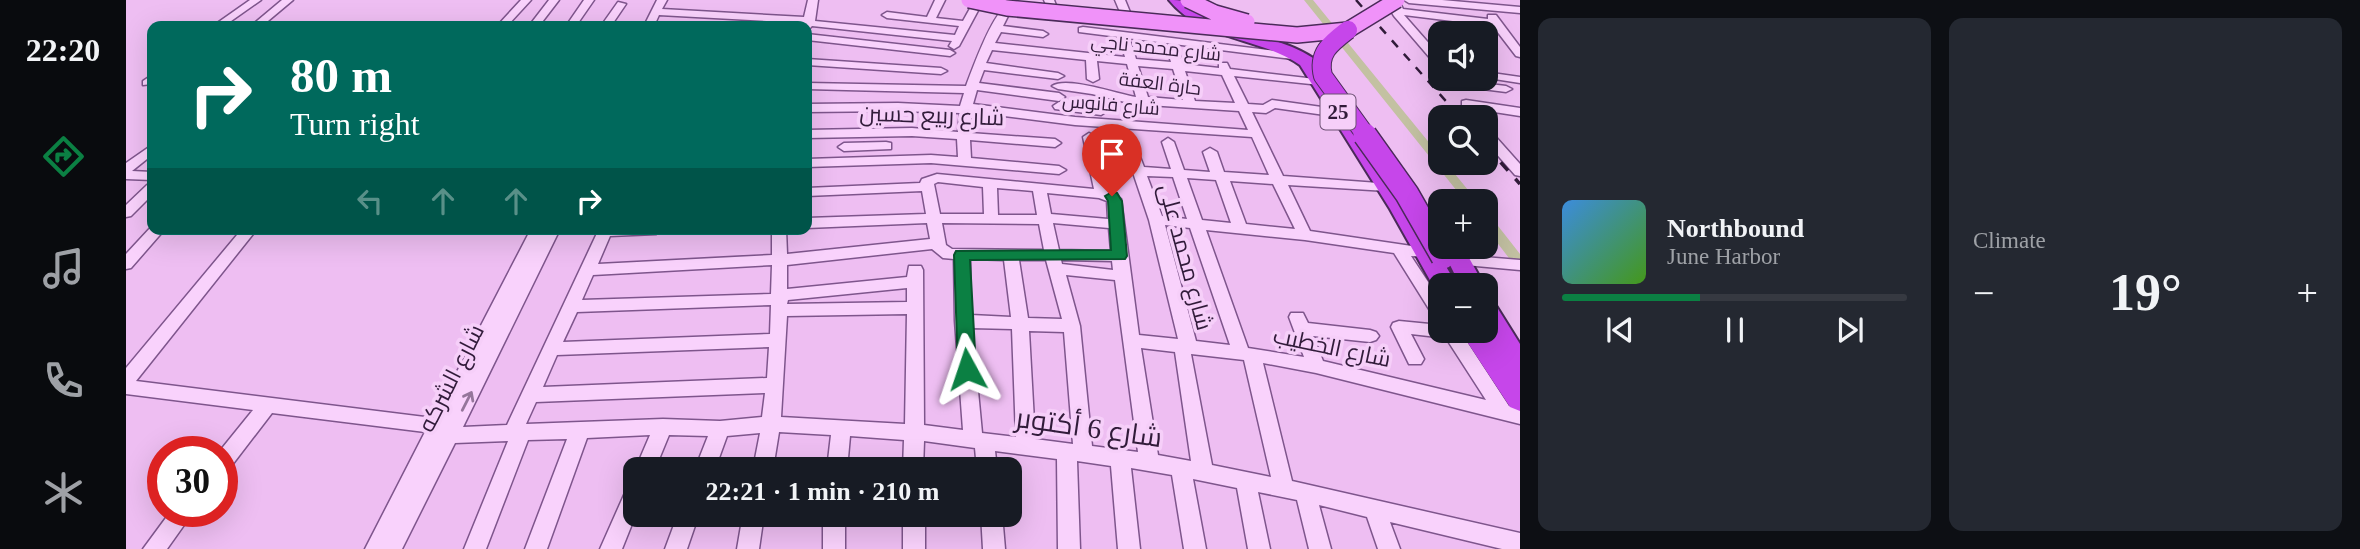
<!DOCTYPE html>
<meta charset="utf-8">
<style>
:root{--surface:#171b24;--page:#242831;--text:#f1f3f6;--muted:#9ea1a6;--line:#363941;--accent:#0b8043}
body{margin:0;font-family:"Times New Roman",Cairo,serif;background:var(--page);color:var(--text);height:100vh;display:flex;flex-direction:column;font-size:26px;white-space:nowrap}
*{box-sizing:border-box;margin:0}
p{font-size:23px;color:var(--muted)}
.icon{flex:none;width:38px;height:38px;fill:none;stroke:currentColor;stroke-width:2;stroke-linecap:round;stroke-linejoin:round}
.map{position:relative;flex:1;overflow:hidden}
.panel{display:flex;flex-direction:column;gap:18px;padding:18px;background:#0d0f14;width:840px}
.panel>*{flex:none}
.banner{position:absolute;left:21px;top:21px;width:665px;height:214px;border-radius:14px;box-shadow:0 7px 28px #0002;background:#00695c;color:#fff;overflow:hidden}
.controls{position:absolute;left:1302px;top:21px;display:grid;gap:14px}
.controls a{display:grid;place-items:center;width:70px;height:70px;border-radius:14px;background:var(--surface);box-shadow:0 7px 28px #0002;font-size:35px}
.speed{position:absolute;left:21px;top:436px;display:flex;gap:14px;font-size:35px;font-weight:700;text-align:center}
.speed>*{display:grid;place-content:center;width:91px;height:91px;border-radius:50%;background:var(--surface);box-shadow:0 7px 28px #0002;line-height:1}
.speed .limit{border:10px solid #d22;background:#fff;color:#111}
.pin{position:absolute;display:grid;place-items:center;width:60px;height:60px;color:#fff;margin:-72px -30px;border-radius:50% 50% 50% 0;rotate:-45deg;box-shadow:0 0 7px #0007}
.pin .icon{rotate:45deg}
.me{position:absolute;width:77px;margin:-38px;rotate:355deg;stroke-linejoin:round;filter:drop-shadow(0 0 5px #0008)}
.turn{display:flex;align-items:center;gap:24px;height:147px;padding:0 28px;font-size:32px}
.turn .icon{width:91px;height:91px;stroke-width:2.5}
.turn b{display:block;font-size:49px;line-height:60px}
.lanes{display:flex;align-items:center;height:66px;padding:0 28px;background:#0003;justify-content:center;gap:35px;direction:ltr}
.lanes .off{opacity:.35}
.big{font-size:52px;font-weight:700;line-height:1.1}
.panel .tile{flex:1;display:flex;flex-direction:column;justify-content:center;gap:10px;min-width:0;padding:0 24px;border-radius:14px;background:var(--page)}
.song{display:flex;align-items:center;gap:21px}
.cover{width:84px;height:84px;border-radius:10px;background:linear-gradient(135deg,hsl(210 70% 55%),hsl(100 70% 35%))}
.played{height:7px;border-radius:4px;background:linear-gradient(90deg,var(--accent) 40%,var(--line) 40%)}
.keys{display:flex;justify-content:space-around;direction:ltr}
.heat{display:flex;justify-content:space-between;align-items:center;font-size:38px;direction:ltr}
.panel .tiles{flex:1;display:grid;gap:18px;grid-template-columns:repeat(2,1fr)}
.trip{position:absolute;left:497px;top:457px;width:399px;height:70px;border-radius:14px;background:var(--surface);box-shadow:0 7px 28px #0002;font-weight:700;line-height:70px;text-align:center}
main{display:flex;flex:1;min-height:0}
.dock{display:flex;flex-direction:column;width:126px;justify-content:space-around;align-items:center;background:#090b0e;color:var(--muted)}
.dock .icon{width:49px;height:49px}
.dock .current{color:var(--accent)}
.dock b{font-size:32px;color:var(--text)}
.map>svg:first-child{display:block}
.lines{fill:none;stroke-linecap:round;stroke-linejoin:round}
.canal{fill:#c3c1a2;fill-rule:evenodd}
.minor-casing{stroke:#7e558c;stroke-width:3}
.highway-casing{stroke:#4a2a59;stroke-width:4}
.minor{fill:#f9d2fc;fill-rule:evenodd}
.highway{fill:#c646ea;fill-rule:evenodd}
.rail-far1{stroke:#311b3a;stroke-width:2.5;stroke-dasharray:9 9;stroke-linecap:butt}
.rail{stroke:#311b3a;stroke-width:3.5;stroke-dasharray:11 11;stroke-linecap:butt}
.major-bridge-casing{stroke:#4a2a59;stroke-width:18;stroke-linecap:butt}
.highway-bridge-far1-casing{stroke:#4a2a59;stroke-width:20;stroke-linecap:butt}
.highway-bridge-casing{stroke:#4a2a59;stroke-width:26;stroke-linecap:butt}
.major-bridge{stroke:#f092f9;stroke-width:15}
.highway-bridge-far1{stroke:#c646ea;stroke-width:18}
.highway-bridge{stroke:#c646ea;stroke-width:23}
.oneway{stroke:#95769b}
.route{fill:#0b8043;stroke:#07532c;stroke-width:2}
.labels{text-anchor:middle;stroke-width:7;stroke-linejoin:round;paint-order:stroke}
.far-street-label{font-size:19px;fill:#311b3a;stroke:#f6cff9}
.shield{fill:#f6cff9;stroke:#6c5173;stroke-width:2}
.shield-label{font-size:21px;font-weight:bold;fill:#311b3a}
.street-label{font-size:23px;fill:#311b3a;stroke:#f6cff9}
.near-street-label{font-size:28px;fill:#311b3a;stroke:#f6cff9}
</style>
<main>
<nav class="dock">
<b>22:20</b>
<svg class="icon current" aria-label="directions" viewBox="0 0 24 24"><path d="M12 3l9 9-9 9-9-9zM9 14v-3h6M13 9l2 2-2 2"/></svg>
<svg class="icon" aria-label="music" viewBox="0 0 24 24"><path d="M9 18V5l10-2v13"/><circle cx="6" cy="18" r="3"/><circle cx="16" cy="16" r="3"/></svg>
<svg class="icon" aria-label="phone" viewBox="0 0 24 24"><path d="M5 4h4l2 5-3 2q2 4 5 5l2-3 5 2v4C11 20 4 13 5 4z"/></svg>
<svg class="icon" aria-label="climate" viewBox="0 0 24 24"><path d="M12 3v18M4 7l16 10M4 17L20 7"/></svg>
</nav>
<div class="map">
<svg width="1394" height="549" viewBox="0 0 1394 549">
<rect width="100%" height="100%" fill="#eebef2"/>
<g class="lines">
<path class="canal" d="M1178,0H1187L1314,156V163H1320L1351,201H1339Z
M1360,216L1365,217L1394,254V268L1389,266L1360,228Z"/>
<defs>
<path id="minor" d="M124,0H135L98,26H87Z
M156,0H167L136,26H125Z
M395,0H405L381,26H371Z
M423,0H433L413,26H403Z
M458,0H468L450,26H440Z
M531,0H541L536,9L678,17L682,0H692L689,21L829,35L833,26L761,18L756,15L761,12L801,17L809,0H819L810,18L837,21L847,3L855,5L833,46L828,49L823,46L826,41L686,26L681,31V26H676L677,23L533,15L528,26H518Z
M918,0H928L931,8L947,12L942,15L923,12Z
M989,0H999L1006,17L1005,19H997Z
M1278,0H1316L1394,7V13L1283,3Z
M492,2L500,4L485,26H475Z
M1268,3H1274L1277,9L1362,19V15H1370L1394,47V57L1390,56L1367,26L1278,15L1314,56V66L1310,65L1268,16L1265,11Z
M880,7L885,10L877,26L917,31L922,34L917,37L875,32L869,43L999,57L995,43L1000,40L1005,43L1010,59L1045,62L1041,49L1046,46L1051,49L1057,64L1093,68V63H1101L1104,69L1198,80V84L1194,85L1108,76L1122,104L1137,105L1146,100L1217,110V116L1213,117L1149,108L1140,113L1126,112L1157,176L1266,184L1268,187L1261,191L1162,185L1184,231L1306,249L1309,253L1306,257L1285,256L1314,300V319L1308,317L1268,253L1179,240L1080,230L1122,348L1178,357L1163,317L1165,313H1177L1182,323L1244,330L1250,332L1253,336L1250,340L1244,342L1187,336L1197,361L1360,400L1320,338L1285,334L1298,359L1295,364H1283L1265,327L1267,323L1273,321L1314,325V331H1334L1383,406L1394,408V424L1190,373L1137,363L1166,481L1394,533V549H1376L1264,522L1274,549H1252L1241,517L1193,505L1205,549H1183L1171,500L1132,492L1144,549H1122L1111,488L1067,479L1080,549H1058L1046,475L1005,468L1014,549H992L985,466L951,461L954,549H932L931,459L869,451L871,469H851L849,448L798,441L797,469H777L778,440L724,436L721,469H701L705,435L653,432L647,469H627L634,433L601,436L589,469H569L582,436L543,435L529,469L509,470L524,435L461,438L421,549H399L441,439L402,440L360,549H338L382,441L329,443L276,549H239L299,432L146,413L103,469L96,471V452H93L127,410L0,394V368L116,229H131L10,381L307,418L405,229H434L337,427L381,425L473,229H537L530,234L484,236L472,264L646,255V229H660L661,254L804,239L801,223L681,228V218L800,214L796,191L681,196V188L794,183L796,179L811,174L968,189L957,137L963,133L969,137L982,192L995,199L1013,335L1052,339L1023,220L995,137L997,134H1005L1018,167L1045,169L1036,142L1042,138L1048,142L1058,170L1084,172L1077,152L1084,148L1091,152L1098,172L1143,175L1126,137L949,125L846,112L844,133L929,139L935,143L929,147L844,140L845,158L933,166L940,170L933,174L805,163L681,167V159L805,155L832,157L831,139L786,136L681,138V130L786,128L832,132L834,113L772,111L681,112V104L772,103L834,106L838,93L681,89V83L840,86C846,70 866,14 880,7ZM866,50L960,60L961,79L967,82L973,79L971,61L1001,64L1010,97C991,94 941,76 926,86L932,89L966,94L1007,104L1113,111L1122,130L949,117L847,104L851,90L933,101L939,97L933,93L853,83L858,70L932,79L938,76L932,73L860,63ZM1012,66L1047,69L1057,100L1022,97ZM1059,71L1096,75L1109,103L1069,101ZM1021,176L1047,177L1061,219L1036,216ZM1061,178L1090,180L1105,223L1076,220ZM1104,181L1147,184L1169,229L1120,224ZM812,182L857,187L858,214H814L808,184ZM871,188L907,191L911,215H872ZM921,193L973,198L981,201L982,219L925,214ZM816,223L913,224L918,250L826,249L820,245ZM927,223L983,228L985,251L933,250ZM1039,225L1064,228L1104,345L1070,341ZM806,249L817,258L828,259L829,321L837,430L798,425L797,270L795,266H783L781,277L661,289V265ZM844,259L878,260L885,317L845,315ZM893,260H920L936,319L902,318ZM935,260L986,261L987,270L936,264ZM646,265L645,294L456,300L467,275ZM940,275L989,280L1012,452L966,446L954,326ZM781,288V302L661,304L662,300ZM645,305L644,334L437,342L451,312ZM781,314L779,424L655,417L661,316ZM846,328L886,329L890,437L856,433ZM903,331L938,332L947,444L909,439ZM643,347L641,378L417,387L431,355ZM1015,348L1049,352L1065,461L1032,455ZM1065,354L1118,360L1145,477L1086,465ZM639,393L636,417L594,421L537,419L400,424L410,402Z
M957,27L1174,54L1179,57L1174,60L953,32V28Z
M681,34L824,50L829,53L824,56L681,40Z
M681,59L815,68L821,71L815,74L681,65Z
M1366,73L1394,77V83L1362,78L1360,76Z
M26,75V84L17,85V81Z
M1314,78L1380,86L1386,89L1380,92L1317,84L1311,81Z
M1340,100L1394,108V116L1336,107V101Z
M933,102L975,107L981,111L975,115L929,109L927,106Z
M1364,135L1369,136L1394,164V176L1389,175L1360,142V136Z
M760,142L765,143V149L718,151L712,147L718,143Z
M26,145V155L6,171L26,172V180L0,179V163Z
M26,184V195L5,216L0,217V205L21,185Z
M26,226V229H39L5,268L0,269V254Z
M1333,255L1394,260V270L1328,264L1325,260Z
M509,483L510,514L496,549H474L502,486Z
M45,511H68L41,549H17Z
M552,514H573L561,549H539Z
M617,514H638L633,549H611Z
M697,514H719V549H697Z
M777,514H799V549H777Z
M855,514H876L879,549H857Z"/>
<path id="highway" d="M1043,0C1068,0 1068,8 1088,19C1120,36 1157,38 1187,58L1286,209L1331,285H1314V292L1310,291L1264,209L1174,65C1134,37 1076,41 1043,0Z
M1314,245L1337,247L1358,285H1334Z
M1360,302L1369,304L1394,344V411L1384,407L1334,331H1360Z"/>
</defs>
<use href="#minor" class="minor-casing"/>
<use href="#highway" class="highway-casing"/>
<use href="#minor" class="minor"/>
<use href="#highway" class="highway"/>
<path class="rail-far1" d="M1230,0L1334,117"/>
<path class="rail" d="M1360,146L1394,184"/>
<defs>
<path id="major-bridge" d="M843,0L881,8L1171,35L1222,30L1271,0
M1062,0L1089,13L1121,22"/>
<path id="highway-bridge-far1" d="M1222,30C1205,43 1191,53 1197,76L1241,137"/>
<path id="highway-bridge" d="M1239,135L1281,194L1317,257"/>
</defs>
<use href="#major-bridge" class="major-bridge-casing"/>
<use href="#highway-bridge-far1" class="highway-bridge-far1-casing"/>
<use href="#highway-bridge" class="highway-bridge-casing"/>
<use href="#major-bridge" class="major-bridge"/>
<use href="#highway-bridge-far1" class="highway-bridge-far1"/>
<use href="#highway-bridge" class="highway-bridge"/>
</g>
<defs><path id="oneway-shaft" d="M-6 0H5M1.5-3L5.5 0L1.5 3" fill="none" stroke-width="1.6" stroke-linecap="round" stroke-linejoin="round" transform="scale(1.75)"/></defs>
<use class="oneway" href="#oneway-shaft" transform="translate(341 401) rotate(-63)"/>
<path class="route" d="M986,192L991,193L996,201L1001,256L999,259L844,260L850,369L847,374H835L832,369L828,255L830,251L985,250L982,201L979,196Z"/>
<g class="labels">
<g class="far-street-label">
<text transform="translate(1030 47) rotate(6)" y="7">شارع محمد ناجي</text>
<text transform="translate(1034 83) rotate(7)" y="7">حارة العفة</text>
<text transform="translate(985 104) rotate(5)" y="7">شارع فانوس</text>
</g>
<rect class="shield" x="1194.5" y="94.5" width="35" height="35" rx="5"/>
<g class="shield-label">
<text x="1212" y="119">25</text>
</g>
<g class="street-label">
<text transform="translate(806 115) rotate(2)" y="8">شارع ربيع حسين</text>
<text transform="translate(1060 257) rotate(75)" y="8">شارع محمد على</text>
<text transform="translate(1206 347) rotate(12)" y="8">شارع الخطيب</text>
<text transform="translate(325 378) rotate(-63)" y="8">شارع الشركه</text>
</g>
<g class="near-street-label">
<text transform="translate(963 427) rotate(8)" y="10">شارع 6 أكتوبر</text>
</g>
</g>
</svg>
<div class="controls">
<a><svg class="icon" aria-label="sound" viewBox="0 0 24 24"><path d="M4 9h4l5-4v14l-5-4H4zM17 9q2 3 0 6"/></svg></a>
<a><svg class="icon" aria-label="search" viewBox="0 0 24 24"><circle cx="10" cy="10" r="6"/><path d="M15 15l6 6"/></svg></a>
<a>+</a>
<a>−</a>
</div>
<div class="speed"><div class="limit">30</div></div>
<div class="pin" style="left:986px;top:196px;background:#d93025"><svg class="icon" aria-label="arrive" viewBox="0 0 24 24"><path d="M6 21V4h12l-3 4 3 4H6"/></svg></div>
<svg class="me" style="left:841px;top:369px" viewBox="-20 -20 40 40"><path d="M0-17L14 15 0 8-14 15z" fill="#0b8043" stroke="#fff" stroke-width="4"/></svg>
<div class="trip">22:21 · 1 min · 210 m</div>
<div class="banner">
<div class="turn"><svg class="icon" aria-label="right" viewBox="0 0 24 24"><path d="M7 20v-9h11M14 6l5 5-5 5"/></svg><div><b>80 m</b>Turn right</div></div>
<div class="lanes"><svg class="icon off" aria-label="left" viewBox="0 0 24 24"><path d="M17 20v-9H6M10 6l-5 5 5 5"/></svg><svg class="icon off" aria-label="ahead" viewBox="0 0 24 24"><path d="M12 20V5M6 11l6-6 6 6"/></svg><svg class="icon off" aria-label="ahead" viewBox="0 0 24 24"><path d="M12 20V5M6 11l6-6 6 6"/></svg><svg class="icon" aria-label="right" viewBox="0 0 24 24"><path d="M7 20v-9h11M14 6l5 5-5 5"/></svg></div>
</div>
</div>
<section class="panel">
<div class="tiles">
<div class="tile">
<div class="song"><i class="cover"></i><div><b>Northbound</b><p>June Harbor</p></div></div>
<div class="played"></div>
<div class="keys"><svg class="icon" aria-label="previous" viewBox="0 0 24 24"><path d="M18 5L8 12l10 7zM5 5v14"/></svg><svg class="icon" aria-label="pause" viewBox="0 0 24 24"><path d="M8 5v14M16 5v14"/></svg><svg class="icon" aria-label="next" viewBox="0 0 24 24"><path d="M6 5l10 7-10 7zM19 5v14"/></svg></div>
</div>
<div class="tile"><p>Climate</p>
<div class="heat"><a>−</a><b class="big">19°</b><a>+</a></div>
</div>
</div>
</section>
</main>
